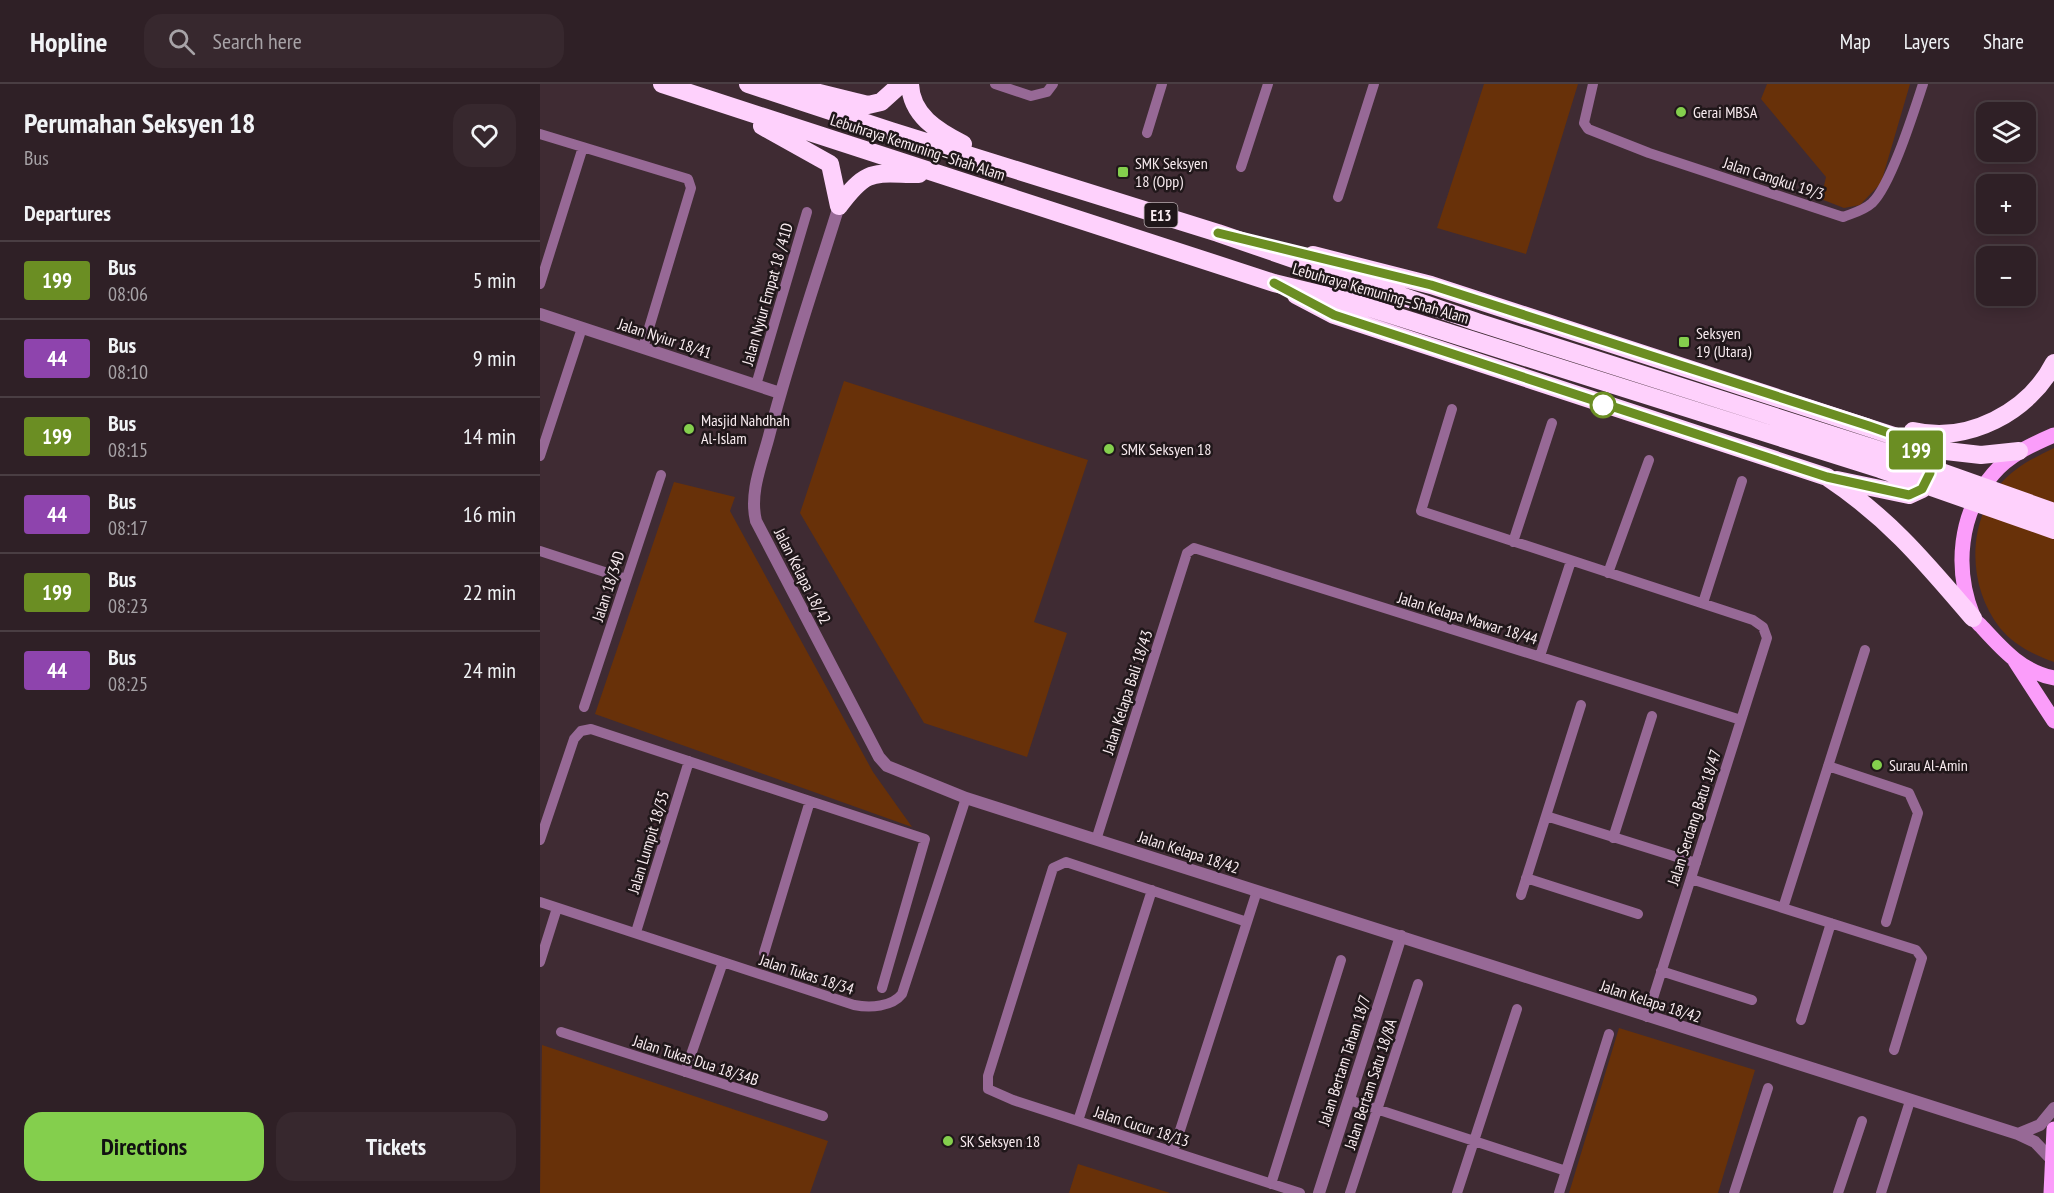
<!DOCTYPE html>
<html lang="en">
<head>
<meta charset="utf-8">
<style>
  :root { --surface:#2f2026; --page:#37282e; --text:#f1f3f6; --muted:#a7a3a7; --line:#4a3e43; --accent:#84cf4d }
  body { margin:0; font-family:"PT Sans Narrow",sans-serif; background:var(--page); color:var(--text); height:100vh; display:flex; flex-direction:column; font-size:22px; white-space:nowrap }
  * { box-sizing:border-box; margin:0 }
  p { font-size:20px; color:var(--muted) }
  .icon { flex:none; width:33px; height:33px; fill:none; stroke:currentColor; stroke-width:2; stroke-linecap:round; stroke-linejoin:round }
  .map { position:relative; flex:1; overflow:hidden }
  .drawer { display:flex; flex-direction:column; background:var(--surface); width:540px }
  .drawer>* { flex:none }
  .badge { padding:0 12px; border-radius:4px; font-size:21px; line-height:39px }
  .buttons { position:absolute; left:1436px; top:18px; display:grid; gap:12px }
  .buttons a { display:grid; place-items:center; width:60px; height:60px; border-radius:12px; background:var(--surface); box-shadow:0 3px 15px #0003,0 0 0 2px var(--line); font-size:30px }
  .map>.badge { position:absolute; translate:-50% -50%; box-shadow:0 0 0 3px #fff }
  h2 { padding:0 24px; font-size:22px; line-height:54px }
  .round { display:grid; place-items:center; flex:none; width:63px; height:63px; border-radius:18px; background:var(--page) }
  .head { display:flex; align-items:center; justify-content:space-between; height:102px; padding:0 24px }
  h1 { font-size:28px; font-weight:700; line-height:45px }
  .action { display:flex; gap:12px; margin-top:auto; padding:12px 24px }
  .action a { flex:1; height:69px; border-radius:18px; background:var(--accent); color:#111; font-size:24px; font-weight:700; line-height:69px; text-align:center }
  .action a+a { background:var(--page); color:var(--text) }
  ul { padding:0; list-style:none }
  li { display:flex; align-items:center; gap:18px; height:78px; padding:0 24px; border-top:2px solid var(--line) }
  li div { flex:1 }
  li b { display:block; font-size:22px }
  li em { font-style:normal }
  li .badge { min-width:66px; font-weight:700; text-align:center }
  header { display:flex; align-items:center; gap:36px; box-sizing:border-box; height:84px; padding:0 30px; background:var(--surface); border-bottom:2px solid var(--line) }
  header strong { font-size:28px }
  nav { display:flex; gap:33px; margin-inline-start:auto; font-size:21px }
  .search { width:420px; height:54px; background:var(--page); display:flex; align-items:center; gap:15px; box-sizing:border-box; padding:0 21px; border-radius:18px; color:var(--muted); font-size:22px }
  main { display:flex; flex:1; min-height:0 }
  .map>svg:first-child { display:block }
  .green { fill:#683109 }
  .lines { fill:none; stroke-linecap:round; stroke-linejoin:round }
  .minor { stroke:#976996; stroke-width:10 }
  .tertiary { stroke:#976996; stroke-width:12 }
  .primary { stroke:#fb9dfa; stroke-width:15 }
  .motorway { stroke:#fed1fc; stroke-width:18 }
  .line-casing { stroke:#fff; stroke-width:14 }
  .line { stroke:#6b8e23; stroke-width:9 }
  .poi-dot { fill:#84cf4d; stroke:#20171a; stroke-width:2 }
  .stop-dot { fill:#fff; stroke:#6b8e23; stroke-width:3 }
  .labels { text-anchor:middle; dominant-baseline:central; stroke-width:5; stroke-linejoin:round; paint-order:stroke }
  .shield { fill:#20171a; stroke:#b8acb0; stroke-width:1.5 }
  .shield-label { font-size:15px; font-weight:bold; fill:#f9ecf0 }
  .poi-label { font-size:16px; fill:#f9ecf0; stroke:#20171a; text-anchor:start }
  .street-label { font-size:16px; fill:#f9ecf0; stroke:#20171a }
</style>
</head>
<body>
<header>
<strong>Hopline</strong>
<div class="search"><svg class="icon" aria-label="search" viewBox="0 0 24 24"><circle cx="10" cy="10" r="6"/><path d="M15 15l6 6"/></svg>Search here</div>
<nav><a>Map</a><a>Layers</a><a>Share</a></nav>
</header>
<main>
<section class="drawer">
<div class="head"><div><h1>Perumahan Seksyen 18</h1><p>Bus</p></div><a class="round"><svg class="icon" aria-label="heart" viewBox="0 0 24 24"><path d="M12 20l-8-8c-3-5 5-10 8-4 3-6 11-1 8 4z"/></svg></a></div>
<h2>Departures</h2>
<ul>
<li><span class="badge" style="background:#6b8e23;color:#fff">199</span><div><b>Bus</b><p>08:06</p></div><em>5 min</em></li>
<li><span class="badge" style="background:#8e44ad;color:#fff">44</span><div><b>Bus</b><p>08:10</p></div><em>9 min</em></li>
<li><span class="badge" style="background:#6b8e23;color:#fff">199</span><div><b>Bus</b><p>08:15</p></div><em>14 min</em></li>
<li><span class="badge" style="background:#8e44ad;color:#fff">44</span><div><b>Bus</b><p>08:17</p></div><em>16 min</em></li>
<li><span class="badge" style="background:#6b8e23;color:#fff">199</span><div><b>Bus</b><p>08:23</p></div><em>22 min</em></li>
<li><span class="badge" style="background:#8e44ad;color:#fff">44</span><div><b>Bus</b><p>08:25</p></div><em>24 min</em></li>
</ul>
<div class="action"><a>Directions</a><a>Tickets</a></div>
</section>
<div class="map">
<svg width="1514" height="1109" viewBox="0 0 1514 1109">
  <rect width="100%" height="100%" fill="#3f2b33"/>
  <path class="green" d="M944,0H1038L986,170L897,144Z
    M1227,0H1370L1341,99L1320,121L1304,124L1281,115L1286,93L1221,15Z
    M304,297L548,376L494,538L527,549L487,673L384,639L260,429Z
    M1514,364V578C1494,571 1474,561 1460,544C1429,505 1426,443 1458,403C1473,384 1493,374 1514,364Z
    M134,398L195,413L190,427L333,688L372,743L55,630Z
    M1079,944L1215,986L1178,1109H1029Z
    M2,961L288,1057L270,1109H0Z
    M538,1080L630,1109H529Z"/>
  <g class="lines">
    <path class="minor" d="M455,0L491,12L507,8L513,0
      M1053,0L1044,39L1048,45L1109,69L1303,133C1313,129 1323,127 1332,119C1351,101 1374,27 1383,0
      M607,49L622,0
      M0,50L148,95L151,104L103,264
      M701,83L728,0
      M798,113L834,0
      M0,200L43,63
      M216,301L267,128
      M912,325L881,427L1213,536L1223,543L1227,554L1107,933
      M0,372L42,244
      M973,458L1012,339
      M0,467L86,495
      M1068,489L1109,376
      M1163,519L1202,397
      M1000,572L1031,477
      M44,623L121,391
      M1288,682L1369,709L1378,729L1346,838
      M1006,732L1156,779
      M1073,754L1112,632
      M0,756L34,655L41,647L51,645L385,755L342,904
      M556,756L647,469L654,464L1201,636
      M986,794L1098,830
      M1151,795L1376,866L1382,874L1354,966
      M981,811L1041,621
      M0,818L314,921C330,924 352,923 362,910L426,714
      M1243,824L1325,566
      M707,838L526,778L513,784L448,992V1005L473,1016L760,1109
      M96,848L149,677
      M224,869L270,717
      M0,878L17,824
      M1121,887L1212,916
      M1261,936L1291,839
      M21,948L283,1032
      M145,988L183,878
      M809,1016L1026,1087
      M538,1037L612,806
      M633,1068L717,807
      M731,1100L801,876
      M810,1109L878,900
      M917,1109L977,925
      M1019,1109L1069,950
      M1194,1109L1228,1004
      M1298,1109L1322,1037
      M1341,1109L1370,1017"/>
    <path class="tertiary" d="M299,122C275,199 249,274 229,352C222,379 209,409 216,437L339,673L347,682L426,714L1478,1050L1495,1058L1512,1076
      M0,230L240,309
      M1478,1050L1500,1041L1514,1024
      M779,1109L861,852"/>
    <path class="primary" d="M1514,351C1491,361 1469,371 1453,390C1419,429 1414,485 1433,532C1434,536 1438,539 1441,542C1462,565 1482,588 1514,594
      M1475,577L1514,637
      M1511,1109L1514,1045"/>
    <path class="motorway" d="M122,0L734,199L808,217L1340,385L1514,446
      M208,0L351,47L678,149L937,238L1342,367L1514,428
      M243,0L328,21L341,18L361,0
      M370,0C371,31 397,47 423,60
      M222,42L290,80L299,122
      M299,122C328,83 333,90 379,90
      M773,171L891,201L1397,366L1441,371L1479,367
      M756,211L794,231L1287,393C1350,435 1385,478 1433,534
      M1373,347C1428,360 1489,328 1514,279
      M1297,396L1369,411L1382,405L1389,393"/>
  </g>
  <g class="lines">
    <defs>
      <path id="line" d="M678,149L891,201L1329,342L1349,349L1386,373L1390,389L1382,405L1369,411L1287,393L794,231L734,199"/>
    </defs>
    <use href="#line" class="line-casing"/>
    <use href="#line" class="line"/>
  </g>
  <g class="poi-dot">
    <circle cx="1141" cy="28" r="6"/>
    <rect x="577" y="82" width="12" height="12" rx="3"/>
    <rect x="1138" y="252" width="12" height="12" rx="3"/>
    <circle cx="149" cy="345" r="6"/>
    <circle cx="569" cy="365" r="6"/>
    <circle cx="1337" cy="681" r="6"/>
    <circle cx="408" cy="1057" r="6"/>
  </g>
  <circle class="stop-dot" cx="1063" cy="321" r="12"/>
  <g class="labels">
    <rect class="shield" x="604.5" y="119" width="33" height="24" rx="4.5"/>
    <g class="shield-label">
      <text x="621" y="131">E13</text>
    </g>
    <g class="poi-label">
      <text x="1153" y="28">Gerai MBSA</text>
      <text x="595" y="79">SMK Seksyen<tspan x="595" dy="18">18 (Opp)</tspan></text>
      <text x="1156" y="249">Seksyen<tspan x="1156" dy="18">19 (Utara)</tspan></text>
      <text x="161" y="336">Masjid Nahdhah<tspan x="161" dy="18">Al-Islam</tspan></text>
      <text x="581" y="365">SMK Seksyen 18</text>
      <text x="1349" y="681">Surau Al-Amin</text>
      <text x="420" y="1057">SK Seksyen 18</text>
    </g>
    <g class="street-label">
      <text transform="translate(378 63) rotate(18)">Lebuhraya Kemuning–Shah Alam</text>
      <text transform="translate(1234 94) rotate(18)">Jalan Cangkul 19/3</text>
      <text transform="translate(841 209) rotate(16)">Lebuhraya Kemuning–Shah Alam</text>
      <text transform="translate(227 210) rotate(-74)">Jalan Nyiur Empat 18 /41D</text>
      <text transform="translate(125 254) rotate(18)">Jalan Nyiur 18/41</text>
      <text transform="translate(263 492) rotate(63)">Jalan Kelapa 18/42</text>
      <text transform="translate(68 502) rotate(-72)">Jalan 18/34D</text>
      <text transform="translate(928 534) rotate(17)">Jalan Kelapa Mawar 18/44</text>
      <text transform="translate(587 608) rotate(-72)">Jalan Kelapa Bali 18/43</text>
      <text transform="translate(1154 733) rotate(-72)">Jalan Serdang Batu 18/47</text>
      <text transform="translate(108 758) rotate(-73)">Jalan Lumpit 18/35</text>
      <text transform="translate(649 768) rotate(18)">Jalan Kelapa 18/42</text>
      <text transform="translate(267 890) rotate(18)">Jalan Tukas 18/34</text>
      <text transform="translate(1111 917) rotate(18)">Jalan Kelapa 18/42</text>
      <text transform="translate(156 976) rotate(18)">Jalan Tukas Dua 18/34B</text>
      <text transform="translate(804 976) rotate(-72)">Jalan Bertam Tahan 18/7</text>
      <text transform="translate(830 1000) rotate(-72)">Jalan Bertam Satu 18/8A</text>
      <text transform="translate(602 1042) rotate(18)">Jalan Cucur 18/13</text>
    </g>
  </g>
</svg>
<div class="buttons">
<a><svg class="icon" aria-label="layers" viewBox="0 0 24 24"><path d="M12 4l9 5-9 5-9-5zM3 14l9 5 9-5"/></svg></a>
<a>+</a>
<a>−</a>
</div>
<b class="badge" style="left:1376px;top:366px;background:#6b8e23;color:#fff">199</b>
</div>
</main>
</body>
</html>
